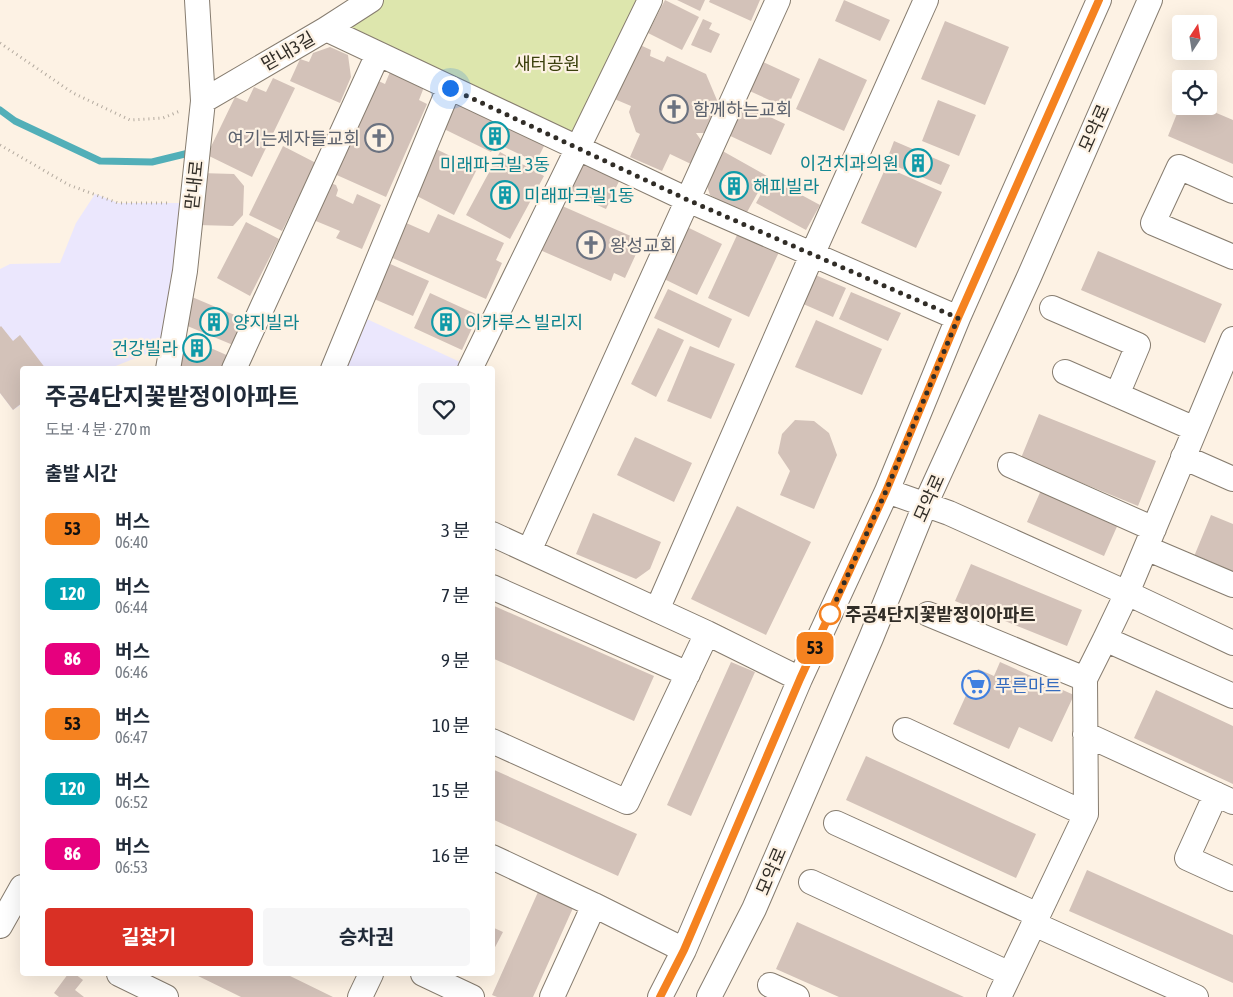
<!DOCTYPE html>
<html lang="ko">
<head>
<meta charset="utf-8">
<style>
  :root { --surface:#fff; --page:#f6f6f7; --text:#1f2937; --muted:#747a83; --accent:#d93025 }
  body { margin:0; font-family:"Asap Condensed","Noto Sans KR",sans-serif; background:var(--page); color:var(--text); height:100vh; display:flex; flex-direction:column; font-size:19px; white-space:nowrap }
  * { box-sizing:border-box; margin:0 }
  p { font-size:16px; color:var(--muted) }
  .icon { flex:none; width:28px; height:28px; fill:none; stroke:currentColor; stroke-width:2; stroke-linecap:round; stroke-linejoin:round }
  .map { position:relative; flex:1; overflow:hidden }
  .side { position:absolute; left:20px; top:366px; width:475px; height:610px; display:flex; flex-direction:column; background:var(--surface); border-radius:5px; box-shadow:0 5px 20px #0002 }
  .side>* { flex:none }
  .badge { padding:0 10px; border-radius:8px; font-size:18px; line-height:32px }
  .needle { width:32px; rotate:12deg }
  .tools { position:absolute; left:1172px; top:15px; display:grid; gap:10px }
  .tools a { display:grid; place-items:center; width:45px; height:45px; border-radius:5px; background:var(--surface); box-shadow:0 5px 20px #0002; font-size:25px }
  .you { position:absolute; width:25px; height:25px; margin:-12px; border:4px solid #fff; border-radius:50%; background:#1a73e8; box-shadow:0 0 0 8px #1a73e833 }
  .map>.badge { position:absolute; translate:-50% -50%; box-shadow:0 0 0 2px #fff }
  h2 { padding:0 25px; font-size:19px; line-height:45px }
  .round { display:grid; place-items:center; flex:none; width:52px; height:52px; border-radius:5px; background:var(--page) }
  .head { display:flex; align-items:center; justify-content:space-between; height:85px; padding:0 25px }
  h1 { font-size:24px; font-weight:700; line-height:38px }
  .primary-button { display:flex; gap:10px; margin-top:auto; padding:10px 25px }
  .primary-button a { flex:1; height:58px; border-radius:5px; background:var(--accent); color:#fff; font-size:20px; font-weight:700; line-height:58px; text-align:center }
  .primary-button a+a { background:var(--page); color:var(--text) }
  ul { padding:0; list-style:none }
  li { display:flex; align-items:center; gap:15px; height:65px; padding:0 25px }
  li div { flex:1 }
  li b { display:block; font-size:19px }
  li em { font-style:normal }
  li .badge { min-width:55px; font-weight:700; text-align:center }
  .map>svg:first-child { display:block }
  .industrial { fill:#ebe7fd }
  .green { fill:#dde6ad }
  .lines { fill:none; stroke-linecap:round; stroke-linejoin:round }
  .stream { stroke:#52afb8; stroke-width:7 }
  .building { fill:#d3c2b9 }
  .minor-casing { stroke:#867c6f; stroke-width:26 }
  .path { stroke:#b3aa9f; stroke-width:3; stroke-dasharray:1 4; stroke-linecap:butt }
  .minor { stroke:#fff; stroke-width:24 }
  .line-casing { stroke:#fff; stroke-width:11 }
  .line { stroke:#f58220; stroke-width:8 }
  .walk { stroke:#312d27; stroke-width:5; stroke-dasharray:0 9 }
  .stop-dot { fill:#fff; stroke:#f58220; stroke-width:2.5 }
  .labels { text-anchor:middle; dominant-baseline:central; stroke-width:4.5; stroke-linejoin:round; paint-order:stroke }
  .street-label { font-size:18px; fill:#312d27; stroke:#fdf2e4 }
  .park-label { font-size:18px; fill:#3b400d; stroke:#fdf2e4 }
  .worship-label { font-size:18px; fill:#5b616d; stroke:#fdf2e4; text-anchor:start }
  .culture-label { font-size:18px; fill:#0d838f; stroke:#fdf2e4; text-anchor:start }
  .stop-label { font-size:18px; font-weight:bold; fill:#312d27; stroke:#fdf2e4; text-anchor:start }
  .shop-label { font-size:18px; fill:#366cbe; stroke:#fdf2e4; text-anchor:start }
</style>
</head>
<body>
<div class="map">
<svg width="1233" height="997" viewBox="0 0 1233 997">
  <rect width="100%" height="100%" fill="#fdf2e4"/>
  <path class="industrial" d="M95,194L118,203H192L169,362L146,354L108,369H22V404L13,410L0,393V269L10,264L60,263L76,223Z
    M356,314L471,367L470,369H333Z"/>
  <path class="green" d="M371,0H650L578,148L326,29Z"/>
  <g class="lines">
    <path class="stream" d="M0,110L15,121L100,161L152,162L193,152"/>
  </g>
  <path class="building" d="M665,0L699,17L682,50L648,33Z
    M677,0H705L700,11Z
    M710,0H760L751,21L709,2Z
    M844,0L890,20L880,41L835,21Z
    M703,19L712,23L709,29L720,34L711,53L691,45Z
    M945,21L1009,47L985,105L921,79Z
    M640,45L651,50L650,56L664,62L667,56L706,74L719,105L708,133H696L701,140L691,164L670,154L662,171L630,157L640,134L636,132L629,112L631,106L612,98L627,65L631,67Z
    M330,47L348,55L351,77L340,103L290,81L300,59L309,62L313,53Z
    M819,58L867,80L844,131L796,109Z
    M761,61L800,79L787,108L743,88Z
    M390,72L424,87L419,100L427,104L386,197L330,172L372,78L385,84Z
    M273,78L295,88L252,177L207,155L235,97L247,102L254,87L266,92Z
    M457,100L546,142L536,162L496,143L491,152L444,129Z
    M938,100L976,115L959,156L922,141Z
    M738,102L785,124L771,155L724,133Z
    M1180,106H1200L1233,120V164L1168,136Z
    M894,141L950,165L941,185L886,162Z
    M283,146L316,163L282,231L249,215Z
    M436,149L477,169L454,215L413,194Z
    M719,149L767,176L746,214L710,195L704,177Z
    M500,152L544,176L510,239L466,215Z
    M587,163L620,179L606,209L567,191L577,169Z
    M886,167L942,192L916,248L861,223Z
    M200,173L234,174L244,186L243,215L233,226L198,225Z
    M770,178L820,205L806,230L756,203Z
    M330,183L336,185L338,190L336,196L353,204L357,194L381,205L362,249L336,238L340,231L311,219Z
    M560,205L642,241L625,278L614,273L611,281L540,250Z
    M438,214L504,243L496,260L502,263L486,299L388,256L404,222L429,233Z
    M246,222L279,239L250,296L217,278Z
    M687,227L722,244L697,295L662,278Z
    M738,233L779,252L749,317L708,298Z
    M1098,251L1222,304L1205,343L1081,290Z
    M388,263L429,281L413,316L372,298Z
    M813,274L846,288L833,317L801,303Z
    M668,289L732,319L719,348L654,318Z
    M851,292L901,313L888,341L839,319Z
    M430,293L478,315L462,350L414,328Z
    M192,297L244,319L233,345L185,325Z
    M816,320L882,349L862,395L795,367Z
    M1,326L13,341L20,335L46,369H22V403L13,410L0,393V327Z
    M658,328L684,340L656,397L631,384Z
    M188,338L231,357L226,369H175Z
    M690,346L735,364L711,419L667,401Z
    M1039,414L1156,461L1138,506L1021,458Z
    M795,420L814,421L829,433L837,455L814,509L780,495L790,471L778,453L782,434Z
    M635,437L692,463L674,502L617,475Z
    M1042,488L1119,522L1104,556L1027,522Z
    M737,506L811,542L766,635L691,599Z
    M593,513L661,542L650,569L636,579L576,554Z
    M1211,515L1233,524V576L1193,559Z
    M971,564L1082,610L1067,646L955,601Z
    M492,605L654,676L634,721L492,658Z
    M731,662L755,672L691,816L667,805Z
    M1000,662L1074,695L1052,742L1019,727L1009,749L953,724L978,669L994,676Z
    M1156,690L1233,726V784L1134,738Z
    M866,756L1036,834L1016,878L846,800Z
    M492,769L637,834L618,876L492,819Z
    M1087,870L1233,935V983L1069,911Z
    M538,892L573,908L533,997H497L492,995Z
    M797,922L964,997H839L776,969Z
    M492,927L503,932L492,953Z
    M68,974H75L83,980L75,990L84,997H59L54,993Z
    M194,974H286L333,997H241Z"/>
  <g class="lines">
    <defs>
      <path id="minor" d="M326,29L688,200L958,318
        M203,101L326,29L371,0
        M1233,191L1179,167L1153,223L1233,257
        M1052,308L1138,345L1117,395
        M168,369L185,271L203,101L197,0
        M234,369L378,54
        M333,369L449,88
        M470,369L650,0
        M1065,372L1195,429
        M1183,457L1233,479
        M1010,465L1154,529
        M887,491L949,513L1127,593L1233,643
        M492,534L707,633L800,679
        M1146,548L1233,585
        M529,551L778,0
        M492,587L688,674
        M657,610L812,255L926,0
        M928,614L1085,679
        M1105,639L1233,696
        M905,730L1086,814
        M1085,734L1233,802
        M492,741L627,802L707,633
        M1216,794L1187,858L1233,879
        M836,823L1038,915
        M492,857L594,905L684,950
        M811,882L1010,974
        M1034,924L1196,997
        M0,926L22,887
        M119,974L166,997
        M423,974L472,997
        M770,985L797,997
        M360,997L371,974
        M552,997L594,905
        M660,997L684,950L800,679L887,491L958,318L1099,0
        M709,997L754,909L871,638L925,505L1029,277L1150,0
        M999,997L1086,814L1085,679L1105,639L1127,593L1233,339"/>
    </defs>
    <use href="#minor" class="minor-casing"/>
    <path class="path" d="M0,43L73,93L130,120L163,118L180,111
      M0,145L69,185L118,203H169"/>
    <use href="#minor" class="minor"/>
  </g>
  <g class="lines">
    <defs>
      <path id="line" d="M660,997L684,950L800,679L886,491L958,318L1099,0"/>
    </defs>
    <use href="#line" class="line-casing"/>
    <use href="#line" class="line"/>
    <path class="walk" d="M450,88L688,200L958,318L886,491L830,614"/>
  </g>
  <defs>
    <symbol id="church-ring" viewBox="-11 -11 22 22"><circle r="9.5" fill="#fdf2e4" stroke="#6b7280" stroke-width="1.5"/><path d="M-1.2-6h2.4v3.5h3.3v2.4h-3.3V6h-2.4V-.1h-3.3v-2.4h3.3Z" fill="#6b7280"/></symbol>
    <symbol id="building-ring" viewBox="-11 -11 22 22"><circle r="9.5" fill="#fdf2e4" stroke="#0f9aa8" stroke-width="1.5"/><path d="M-4-6H4V6H1V3H-1V6H-4ZM-2.5-4.3h1.7v1.8h-1.7ZM.8-4.3h1.7v1.8H.8ZM-2.5-1h1.7V.8h-1.7ZM.8-1h1.7V.8H.8Z" fill="#0f9aa8"/></symbol>
    <symbol id="supermarket-ring" viewBox="-11 -11 22 22"><circle r="9.5" fill="#fdf2e4" stroke="#3f7fe0" stroke-width="1.5"/><path d="M-6-5.5h2.5l.6 2H6L4.5 2H-2.5L-4.4-4H-6ZM-1.5 3.2a1.3 1.3 0 1 0 .1 0ZM3 3.2a1.3 1.3 0 1 0 .1 0Z" fill="#3f7fe0"/></symbol>
  </defs>
  <g fill-rule="evenodd">
    <use href="#church-ring" x="658" y="93" width="32" height="32"/>
    <use href="#building-ring" x="479" y="120" width="32" height="32"/>
    <use href="#church-ring" x="363" y="122" width="32" height="32"/>
    <use href="#building-ring" x="902" y="147" width="32" height="32"/>
    <use href="#building-ring" x="718" y="170" width="32" height="32"/>
    <use href="#building-ring" x="489" y="179" width="32" height="32"/>
    <use href="#church-ring" x="575" y="229" width="32" height="32"/>
    <use href="#building-ring" x="198" y="306" width="32" height="32"/>
    <use href="#building-ring" x="430" y="306" width="32" height="32"/>
    <use href="#building-ring" x="181" y="332" width="32" height="32"/>
    <use href="#supermarket-ring" x="960" y="669" width="32" height="32"/>
  </g>
  <circle class="stop-dot" cx="830" cy="614" r="10"/>
  <g class="labels">
    <g class="street-label">
      <text transform="translate(288 51) rotate(-30)">맏내3길</text>
      <text transform="translate(1094 128) rotate(-66)">모악로</text>
      <text transform="translate(194 185) rotate(-84)">맏내로</text>
      <text transform="translate(929 498) rotate(-66)">모악로</text>
      <text transform="translate(771 871) rotate(-67)">모악로</text>
    </g>
    <g class="park-label">
      <text x="547" y="63">새터공원</text>
    </g>
    <g class="worship-label">
      <text x="693" y="109">함께하는교회</text>
      <text x="360" y="138" text-anchor="end">여기는제자들교회</text>
      <text x="610" y="245">왕성교회</text>
    </g>
    <g class="culture-label">
      <text x="899" y="163" text-anchor="end">이건치과의원</text>
      <text x="495" y="164" text-anchor="middle">미래파크빌 3동</text>
      <text x="753" y="186">해피빌라</text>
      <text x="524" y="195">미래파크빌 1동</text>
      <text x="233" y="322">양지빌라</text>
      <text x="465" y="322">이카루스 빌리지</text>
      <text x="178" y="348" text-anchor="end">건강빌라</text>
    </g>
    <g class="stop-label">
      <text x="845" y="614">주공4단지꽃밭정이아파트</text>
    </g>
    <g class="shop-label">
      <text x="995" y="685">푸른마트</text>
    </g>
  </g>
</svg>
<div class="tools">
<a><svg class="needle" viewBox="-14 -14 28 28"><path d="M0-13l5 13h-10z" fill="#e53935"/><path d="M0 13l5-13h-10z" fill="#747a83"/></svg></a>
<a><svg class="icon" aria-label="locate" viewBox="0 0 24 24"><circle cx="12" cy="12" r="6"/><path d="M12 2v4M12 18v4M2 12h4M18 12h4"/></svg></a>
</div>
<div class="you" style="left:450px;top:88px"></div>
<b class="badge" style="left:815px;top:648px;background:#f58220;color:#111">53</b>
<section class="side">
<div class="head"><div><h1>주공4단지꽃밭정이아파트</h1><p>도보 · 4 분 · 270 m</p></div><a class="round"><svg class="icon" aria-label="heart" viewBox="0 0 24 24"><path d="M12 20l-8-8c-3-5 5-10 8-4 3-6 11-1 8 4z"/></svg></a></div>
<h2>출발 시간</h2>
<ul>
<li><span class="badge" style="background:#f58220;color:#111">53</span><div><b>버스</b><p>06:40</p></div><em>3 분</em></li>
<li><span class="badge" style="background:#00a3b4;color:#fff">120</span><div><b>버스</b><p>06:44</p></div><em>7 분</em></li>
<li><span class="badge" style="background:#e6007e;color:#fff">86</span><div><b>버스</b><p>06:46</p></div><em>9 분</em></li>
<li><span class="badge" style="background:#f58220;color:#111">53</span><div><b>버스</b><p>06:47</p></div><em>10 분</em></li>
<li><span class="badge" style="background:#00a3b4;color:#fff">120</span><div><b>버스</b><p>06:52</p></div><em>15 분</em></li>
<li><span class="badge" style="background:#e6007e;color:#fff">86</span><div><b>버스</b><p>06:53</p></div><em>16 분</em></li>
</ul>
<div class="primary-button"><a>길찾기</a><a>승차권</a></div>
</section>
</div>
</body>
</html>
